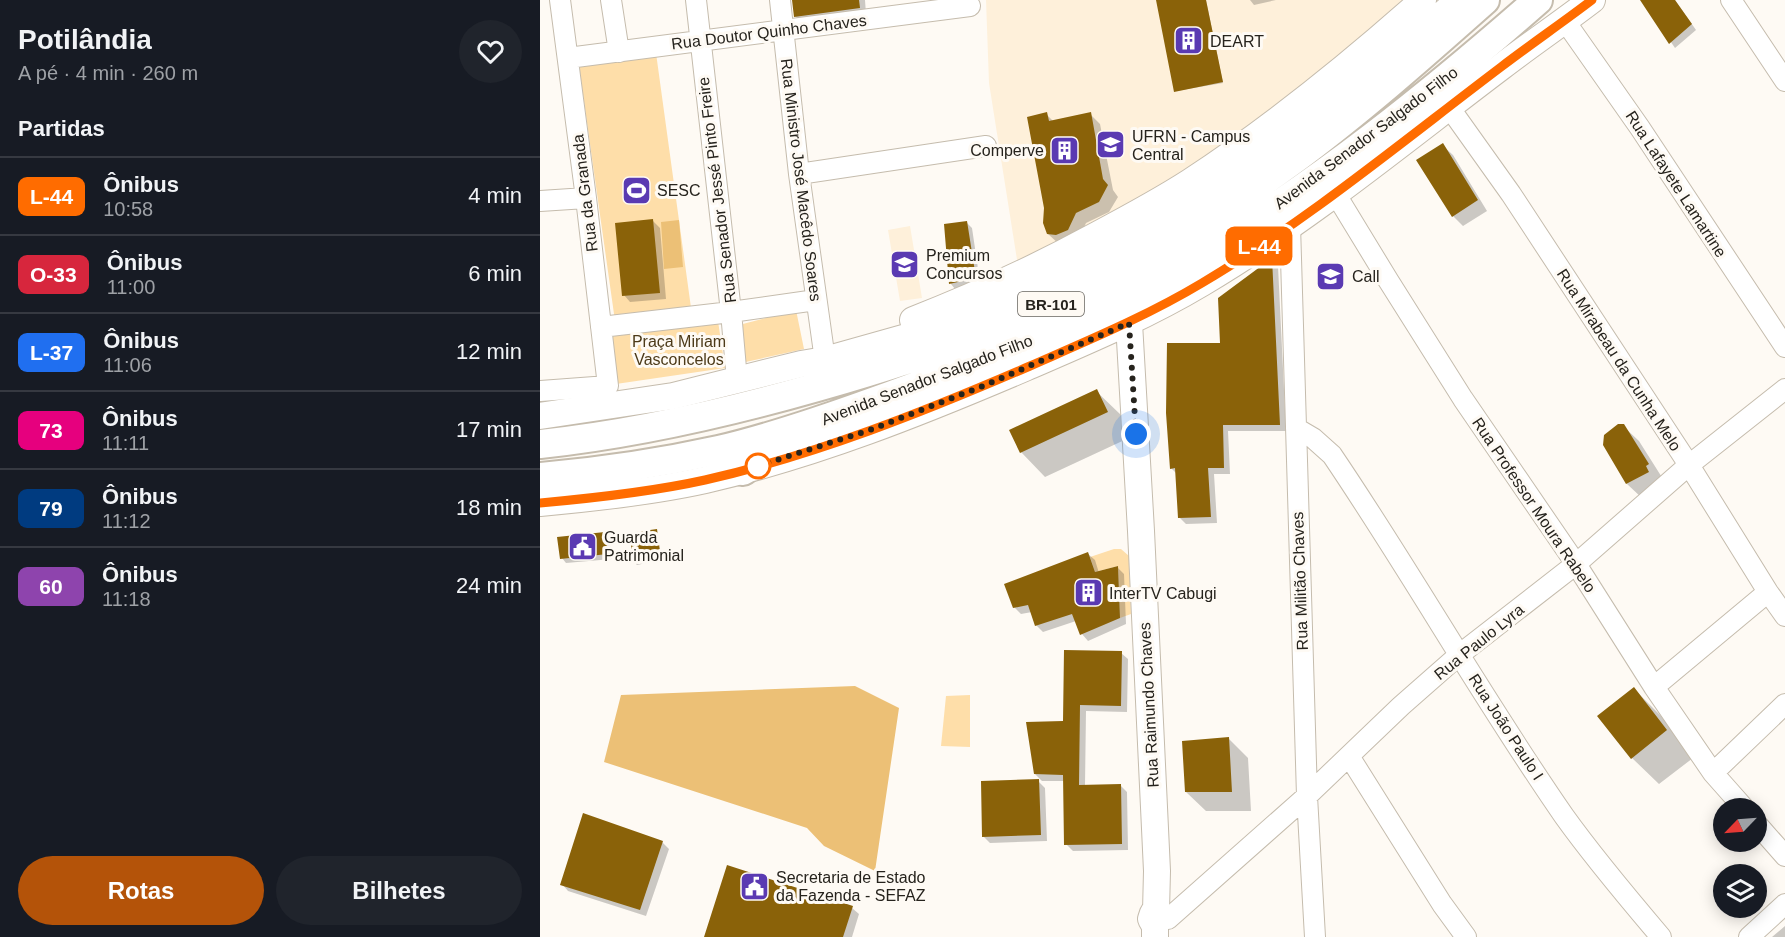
<!DOCTYPE html>
<html lang="pt">
<head>
<meta charset="utf-8">
<style>
  :root { --surface:#171b24; --page:#20242c; --text:#f1f3f6; --muted:#9ea1a6; --line:#363941; --accent:#b45309 }
  body { margin:0; font-family:Arial,sans-serif; background:var(--page); color:var(--text); height:100vh; display:flex; flex-direction:column; font-size:22px; white-space:nowrap }
  * { box-sizing:border-box; margin:0 }
  p { font-size:20px; color:var(--muted) }
  .icon { flex:none; width:33px; height:33px; fill:none; stroke:currentColor; stroke-width:2; stroke-linecap:round; stroke-linejoin:round }
  .map { position:relative; flex:1; overflow:hidden }
  .details { display:flex; flex-direction:column; background:var(--surface); width:540px }
  .details>* { flex:none }
  .badge { padding:0 12px; border-radius:9px; font-size:21px; line-height:39px }
  .needle { width:39px; rotate:245deg }
  .fabs { position:absolute; left:1173px; top:798px; display:grid; gap:12px }
  .fabs a { display:grid; place-items:center; width:54px; height:54px; border-radius:50%; background:var(--surface); box-shadow:0 3px 15px #0003; font-size:30px }
  .you { position:absolute; width:30px; height:30px; margin:-15px; border:4px solid #fff; border-radius:50%; background:#1a73e8; box-shadow:0 0 0 9px #1a73e833 }
  .map>.badge { position:absolute; translate:-50% -50%; box-shadow:0 0 0 3px #fff }
  h2 { padding:0 18px; font-size:22px; line-height:54px }
  .round { display:grid; place-items:center; flex:none; width:63px; height:63px; border-radius:32px; background:var(--page) }
  .overview { display:flex; align-items:center; justify-content:space-between; height:102px; padding:0 18px }
  h1 { font-size:28px; font-weight:700; line-height:45px }
  .action { display:flex; gap:12px; margin-top:auto; padding:12px 18px }
  .action a { flex:1; height:69px; border-radius:36px; background:var(--accent); color:#fff; font-size:24px; font-weight:700; line-height:69px; text-align:center }
  .action a+a { background:var(--page); color:var(--text) }
  ul { padding:0; list-style:none }
  li { display:flex; align-items:center; gap:18px; height:78px; padding:0 18px; border-top:2px solid var(--line) }
  li div { flex:1 }
  li b { display:block; font-size:22px }
  li em { font-style:normal }
  li .badge { min-width:66px; font-weight:700; text-align:center }
  main { display:flex; flex:1; min-height:0 }
  .map>svg:first-child { display:block }
  .built { fill:#fef0da }
  .green { fill:#fedea9 }
  .water { fill:#ecc076 }
  .shadow { fill:#0003 }
  .building { fill:#8a6209 }
  .lines { fill:none; stroke-linecap:round; stroke-linejoin:round }
  .minor-casing { stroke:#c5bcad; stroke-width:22 }
  .major-casing { stroke:#c5bcad; stroke-width:28 }
  .highway-casing { stroke:#c5bcad; stroke-width:32 }
  .minor { stroke:#fff; stroke-width:20 }
  .major { stroke:#fff; stroke-width:26 }
  .highway { stroke:#fff; stroke-width:28 }
  .line-casing { stroke:#fff; stroke-width:14 }
  .line { stroke:#ff6c00; stroke-width:9 }
  .walk { stroke:#26231d; stroke-width:6; stroke-dasharray:0 10.8 }
  .stop-dot { fill:#fff; stroke:#ff6c00; stroke-width:3 }
  .labels { text-anchor:middle; dominant-baseline:central; stroke-width:6; stroke-linejoin:round; paint-order:stroke }
  .shield { fill:#fefaf4; stroke:#67645e; stroke-width:1.5 }
  .shield-label { font-size:15px; font-weight:bold; fill:#26231d }
  .street-label { font-size:16px; fill:#26231d; stroke:#fefaf4 }
  .poi-label { font-size:16px; fill:#26231d; stroke:#fefaf4; text-anchor:start }
  .park-label { font-size:16px; fill:#4c3a19; stroke:#fefaf4 }
</style>
</head>
<body>
<main>
<section class="details">
<div class="overview"><div><h1>Potilândia</h1><p>A pé · 4 min · 260 m</p></div><a class="round"><svg class="icon" aria-label="heart" viewBox="0 0 24 24"><path d="M12 20l-8-8c-3-5 5-10 8-4 3-6 11-1 8 4z"/></svg></a></div>
<h2>Partidas</h2>
<ul>
<li><span class="badge" style="background:#ff6c00;color:#fff">L-44</span><div><b>Ônibus</b><p>10:58</p></div><em>4 min</em></li>
<li><span class="badge" style="background:#d7263d;color:#fff">O-33</span><div><b>Ônibus</b><p>11:00</p></div><em>6 min</em></li>
<li><span class="badge" style="background:#206ff0;color:#fff">L-37</span><div><b>Ônibus</b><p>11:06</p></div><em>12 min</em></li>
<li><span class="badge" style="background:#e6007e;color:#fff">73</span><div><b>Ônibus</b><p>11:11</p></div><em>17 min</em></li>
<li><span class="badge" style="background:#003b80;color:#fff">79</span><div><b>Ônibus</b><p>11:12</p></div><em>18 min</em></li>
<li><span class="badge" style="background:#8e44ad;color:#fff">60</span><div><b>Ônibus</b><p>11:18</p></div><em>24 min</em></li>
</ul>
<div class="action"><a>Rotas</a><a>Bilhetes</a></div>
</section>
<div class="map">
<svg width="1245" height="937" viewBox="0 0 1245 937">
  <rect width="100%" height="100%" fill="#fefaf4"/>
  <path class="built" d="M446,0H864L776,77L651,169L478,266L449,83Z
    M370,226L382,298L360,301L348,230Z"/>
  <path class="green" d="M116,53L152,315L106,320L95,313L81,314L75,321L39,66Z
    M256,310L264,349L201,363L195,326Z
    M178,321L185,368L76,384L69,337Z
    M574,549H581L589,556L591,614L580,618L578,566L555,572L550,557Z
    M430,695V747L401,746L406,696Z"/>
  <path class="water" d="M139,220L143,267L124,269L121,222Z
    M315,686L359,708L335,871L284,846L267,828L64,762L81,695Z"/>
  <path class="shadow" d="M253,0H325L326,14L262,23L255,16Z
    M617,0H666L683,83L636,91Z
    M710,0H736L714,5Z
    M1102,0H1135L1156,30L1135,48Z
    M506,114L514,122L550,114L560,124L573,190L578,197L569,212L546,223L538,240L519,244L508,234Z
    M902,145L913,155L947,211L923,226L913,216Z
    M113,221L120,228L126,299L90,302L84,295Z
    M427,223L432,228L440,282L415,289L411,284L405,225Z
    M731,260L738,266L746,431H688L690,474H674L677,523L646,524L640,518L637,474L631,468L681,345Z
    M556,391L581,415L591,437L505,477L481,452Z
    M1083,426L1099,441L1123,479L1102,498L1087,484Z
    M117,532L121,560L97,565L95,563Z
    M65,533L70,538L72,559L26,563L22,558Z
    M548,554L555,560L559,573L578,568L584,574L586,624L548,641L542,634L536,621L503,632L496,625L492,612L481,614L474,607Z
    M581,653L588,659L587,712L546,711L545,786L580,785L587,792L588,850L533,851L526,844L525,781H502L495,774L524,722Z
    M1094,689L1121,716L1153,758L1119,784L1092,758Z
    M689,739L708,758L711,811H666L646,792Z
    M498,781L505,788L507,841L450,843L443,836Z
    M122,842L129,849L106,916L28,891L22,884Z
    M312,908L319,914L312,937H168Z
    M1245,926V937H1232Z"/>
  <path class="building" d="M252,0H319L320,8L254,17Z
    M616,0H666L683,82L634,92Z
    M1100,0H1135L1152,24L1129,44Z
    M507,112L509,121L551,112L563,179L568,185L559,202L536,213L528,230L516,235L507,234L503,223L504,208L487,117Z
    M903,143L938,200L912,217L876,160Z
    M113,219L120,293L82,296L75,223Z
    M427,221L436,278L409,284L404,224Z
    M732,258L740,425H683L684,468H668L671,517L638,518L635,468L630,469L626,413L627,343H680L678,298Z
    M557,389L568,412L480,453L469,430Z
    M1078,424H1084L1109,464L1106,466L1109,472L1086,484L1063,445L1064,435Z
    M117,529L121,559L94,564L89,533Z
    M65,532L68,554L20,559L17,537Z
    M548,552L555,572L578,566L580,618L540,635L532,614L495,626L488,605L473,608L464,584Z
    M524,650L582,651L581,706L540,705L539,785L581,784L582,844L524,845L523,775L494,774L486,722L523,721Z
    M1094,687L1127,730L1091,759L1057,716Z
    M689,737L692,792H645L642,741Z
    M499,779L501,835L442,837L441,781Z
    M43,813L123,841L100,910L20,885Z
    M187,865L313,906L303,937H164Z"/>
  <g class="lines">
    <defs>
      <path id="minor" d="M71,0L79,52
        M156,0L191,312L197,380
        M240,0L259,174L285,360
        M1191,0L1245,81
        M1025,21L1100,128L1245,347
        M28,58L430,6
        M909,107L971,194L1149,465L1228,592L1245,616
        M259,174L446,146
        M795,193L848,280L923,399L1036,564L1114,687L1173,773L1204,808
        M0,201L46,198
        M750,225L767,796L775,937
        M61,327L191,312L276,300
        M0,391L68,386L46,198L20,0
        M756,428L773,438L792,455C872,573 942,698 1024,816C1054,858 1087,897 1121,937
        M1114,687L1228,592
        M809,756L902,904L926,937
        M1173,773L1245,704
        M1216,823L1245,856
        M628,919L767,796L861,706L919,655L1036,564L1149,465L1245,389
        M1209,937L1245,904"/>
      <path id="major" d="M373,320C435,296 496,268 555,236C587,219 619,202 650,182C732,128 810,65 883,0
        M589,323L601,531L617,871L616,911
        M0,416L133,396L261,364L285,360L413,324L471,301L603,238L660,204L708,173L800,103L919,0
        M0,503C55,498 111,492 165,480C275,455 382,412 485,368C545,342 605,317 662,283C768,220 863,141 961,67C991,44 1022,23 1052,0
        M615,937V926L611,919L613,913L616,911"/>
      <path id="highway" d="M0,444C94,434 186,413 277,387C397,353 516,311 623,246C667,219 711,191 752,161C820,111 883,55 945,0
        M203,471L250,437
        M0,477C60,472 120,463 179,450C230,438 280,421 330,403C389,382 447,360 504,334C555,311 607,287 655,258C778,185 891,94 998,0"/>
    </defs>
    <use href="#minor" class="minor-casing"/>
    <use href="#major" class="major-casing"/>
    <use href="#highway" class="highway-casing"/>
    <use href="#minor" class="minor"/>
    <use href="#major" class="major"/>
    <use href="#highway" class="highway"/>
  </g>
  <g class="lines">
    <defs>
      <path id="line" d="M0,503C55,498 111,492 165,480C276,455 386,411 490,366C549,340 607,316 662,283C768,220 863,141 961,67C991,44 1022,23 1052,0"/>
    </defs>
    <use href="#line" class="line-casing"/>
    <use href="#line" class="line"/>
    <path class="walk" d="M218,466L330,430L443,386L589,323L596,434"/>
  </g>
  <defs>
    <symbol id="building-square" viewBox="-11 -11 22 22"><rect x="-9" y="-9" width="18" height="18" rx="4" fill="#5a3ab2" stroke="#fefaf4"/><path d="M-4-6H4V6H1V3H-1V6H-4ZM-2.5-4.3h1.7v1.8h-1.7ZM.8-4.3h1.7v1.8H.8ZM-2.5-1h1.7V.8h-1.7ZM.8-1h1.7V.8H.8Z" fill="#fff"/></symbol>
    <symbol id="university-square" viewBox="-11 -11 22 22"><rect x="-9" y="-9" width="18" height="18" rx="4" fill="#5a3ab2" stroke="#fefaf4"/><path d="M0-5L7-2L0 1L-7-2ZM-4 1L0 2.5L4 1V4Q0 6-4 4Z" fill="#fff"/></symbol>
    <symbol id="stadium-square" viewBox="-11 -11 22 22"><rect x="-9" y="-9" width="18" height="18" rx="4" fill="#5a3ab2" stroke="#fefaf4"/><path d="M0-5a6.5 5 0 1 0 0 10a6.5 5 0 1 0 0-10ZM-3.5-1.8h7v3.6h-7Z" fill="#fff"/></symbol>
    <symbol id="school-square" viewBox="-11 -11 22 22"><rect x="-9" y="-9" width="18" height="18" rx="4" fill="#5a3ab2" stroke="#fefaf4"/><path d="M0-5L7-2L0 1L-7-2ZM-4 1L0 2.5L4 1V4Q0 6-4 4Z" fill="#fff"/></symbol>
    <symbol id="civic-square" viewBox="-11 -11 22 22"><rect x="-9" y="-9" width="18" height="18" rx="4" fill="#5a3ab2" stroke="#fefaf4"/><path d="M-.6-6.5H3V-4.5H.6V-3L4-1V1h2V6H-6V1h2V-1L-.6-3ZM-1.2 2.5V6h2.4V2.5Z" fill="#fff"/></symbol>
  </defs>
  <g fill-rule="evenodd">
    <use href="#building-square" x="632" y="24" width="33" height="33"/>
    <use href="#university-square" x="554" y="128" width="33" height="33"/>
    <use href="#building-square" x="508" y="134" width="33" height="33"/>
    <use href="#stadium-square" x="80" y="174" width="33" height="33"/>
    <use href="#school-square" x="348" y="248" width="33" height="33"/>
    <use href="#school-square" x="774" y="260" width="33" height="33"/>
    <use href="#civic-square" x="26" y="530" width="33" height="33"/>
    <use href="#building-square" x="532" y="576" width="33" height="33"/>
    <use href="#civic-square" x="198" y="870" width="33" height="33"/>
  </g>
  <circle class="stop-dot" cx="218" cy="466" r="12"/>
  <g class="labels">
    <rect class="shield" x="478" y="292" width="66" height="24" rx="4.5"/>
    <g class="shield-label">
      <text x="511" y="304">BR-101</text>
    </g>
    <g class="street-label">
      <text transform="translate(229 32) rotate(-7)">Rua Doutor Quinho Chaves</text>
      <text transform="translate(826 138) rotate(-37)">Avenida Senador Salgado Filho</text>
      <text transform="translate(261 180) rotate(83)">Rua Ministro José Macêdo Soares</text>
      <text transform="translate(1136 184) rotate(57)">Rua Lafayete Lamartine</text>
      <text transform="translate(177 190) rotate(-97)">Rua Senador Jessé Pinto Freire</text>
      <text transform="translate(45 193) rotate(-97)">Rua da Granada</text>
      <text transform="translate(1079 360) rotate(57)">Rua Mirabeau da Cunha Melo</text>
      <text transform="translate(387 380) rotate(-21)">Avenida Senador Salgado Filho</text>
      <text transform="translate(994 505) rotate(56)">Rua Professor Moura Rabelo</text>
      <text transform="translate(760 581) rotate(-92)">Rua Militão Chaves</text>
      <text transform="translate(939 642) rotate(-39)">Rua Paulo Lyra</text>
      <text transform="translate(609 705) rotate(-93)">Rua Raimundo Chaves</text>
      <text transform="translate(966 727) rotate(57)">Rua João Paulo I</text>
    </g>
    <g class="poi-label">
      <text x="670" y="41">DEART</text>
      <text x="592" y="136">UFRN - Campus<tspan x="592" dy="18">Central</tspan></text>
      <text x="504" y="150" text-anchor="end">Comperve</text>
      <text x="117" y="190">SESC</text>
      <text x="386" y="255">Premium<tspan x="386" dy="18">Concursos</tspan></text>
      <text x="812" y="276">Call</text>
      <text x="64" y="537">Guarda<tspan x="64" dy="18">Patrimonial</tspan></text>
      <text x="569" y="593">InterTV Cabugi</text>
      <text x="236" y="877">Secretaria de Estado<tspan x="236" dy="18">da Fazenda - SEFAZ</tspan></text>
    </g>
    <g class="park-label">
      <text x="139" y="341">Praça Miriam<tspan x="139" dy="18">Vasconcelos</tspan></text>
    </g>
  </g>
</svg>
<div class="fabs">
<a><svg class="needle" viewBox="-14 -14 28 28"><path d="M0-13l5 13h-10z" fill="#e53935"/><path d="M0 13l5-13h-10z" fill="#9ea1a6"/></svg></a>
<a><svg class="icon" aria-label="layers" viewBox="0 0 24 24"><path d="M12 4l9 5-9 5-9-5zM3 14l9 5 9-5"/></svg></a>
</div>
<div class="you" style="left:596px;top:434px"></div>
<b class="badge" style="left:719px;top:246px;background:#ff6c00;color:#fff">L-44</b>
</div>
</main>
</body>
</html>
